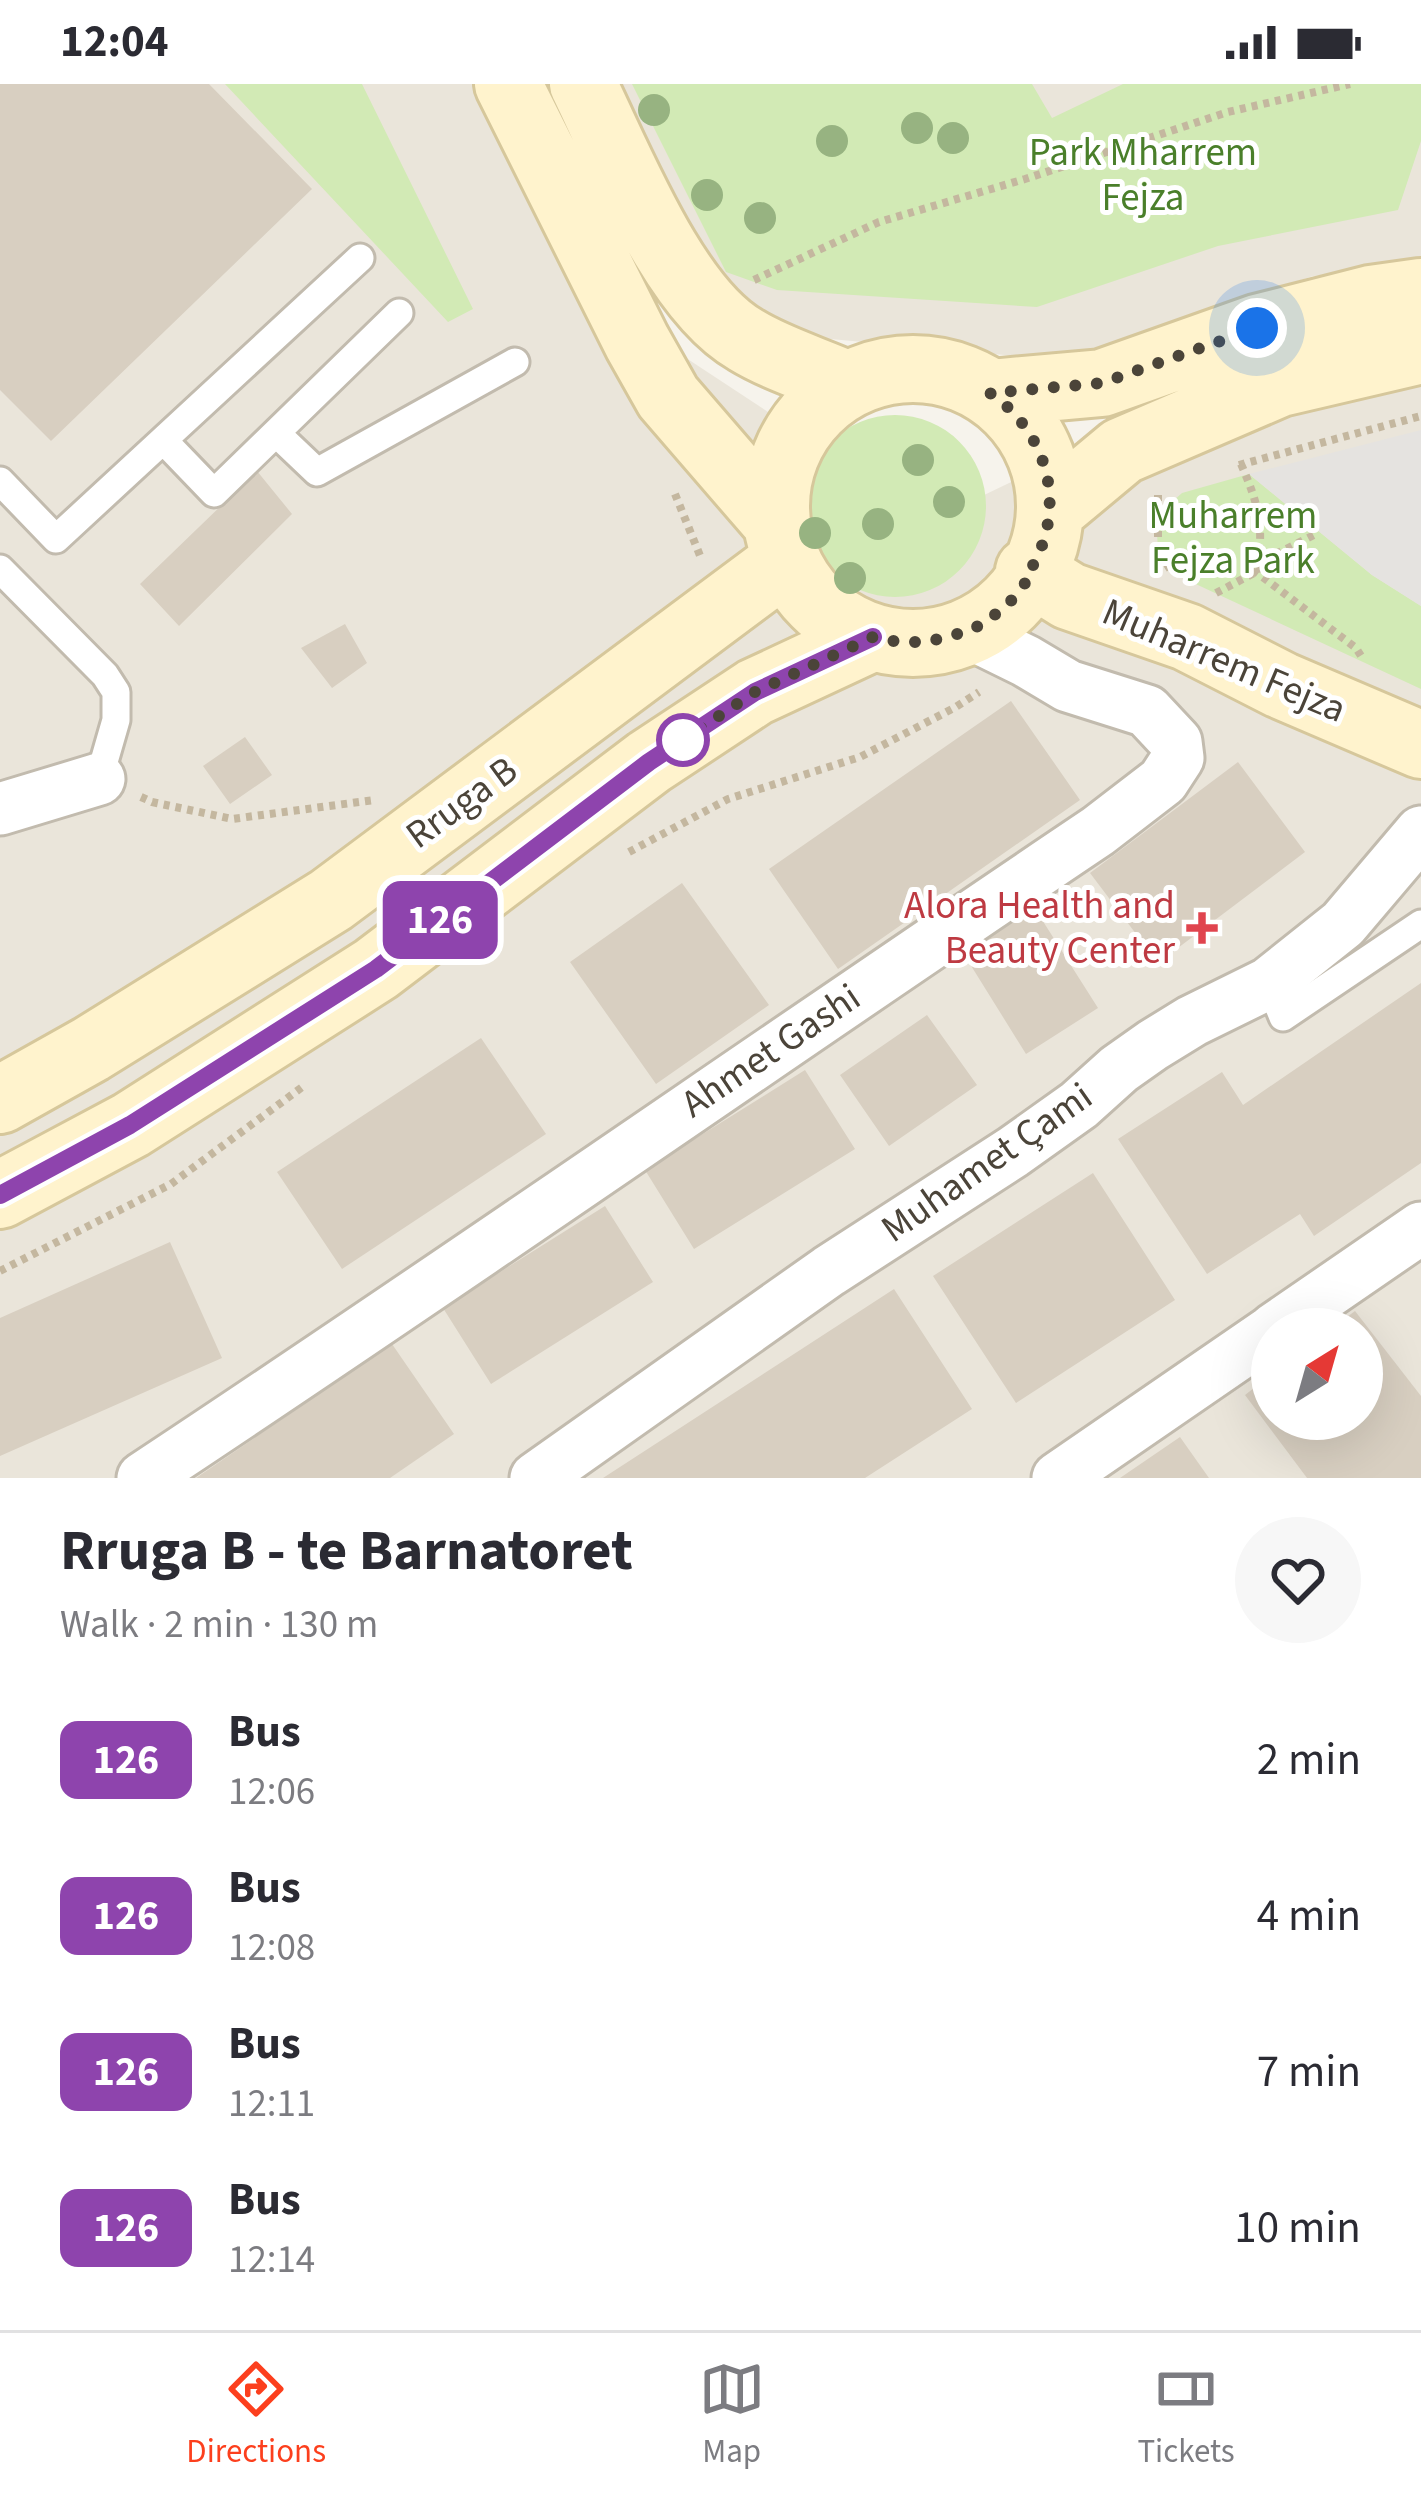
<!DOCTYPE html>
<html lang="en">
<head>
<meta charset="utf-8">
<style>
  :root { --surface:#fff; --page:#f7f7f7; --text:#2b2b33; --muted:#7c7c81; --line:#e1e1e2; --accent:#fc3f1d }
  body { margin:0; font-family:"Source Sans 3",sans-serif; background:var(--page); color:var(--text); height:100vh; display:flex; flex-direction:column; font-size:45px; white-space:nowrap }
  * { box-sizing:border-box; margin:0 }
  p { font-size:39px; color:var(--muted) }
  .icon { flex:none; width:66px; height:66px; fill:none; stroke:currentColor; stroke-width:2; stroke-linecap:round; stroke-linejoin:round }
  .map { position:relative; height:1394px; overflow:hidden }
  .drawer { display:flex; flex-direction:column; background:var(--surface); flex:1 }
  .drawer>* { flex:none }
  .badge { padding:0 24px; border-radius:18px; font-size:42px; line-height:78px }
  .needle { width:78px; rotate:37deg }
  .fabs { position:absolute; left:1251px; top:1224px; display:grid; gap:24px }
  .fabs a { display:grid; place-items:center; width:132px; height:132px; border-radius:50%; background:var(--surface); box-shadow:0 12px 48px #0002; font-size:60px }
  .you { position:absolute; width:60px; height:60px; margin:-30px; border:9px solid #fff; border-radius:50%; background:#1a73e8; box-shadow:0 0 0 18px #1a73e833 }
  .map>.badge { position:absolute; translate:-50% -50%; box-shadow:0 0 0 6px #fff }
  .round { display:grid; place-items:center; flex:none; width:126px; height:126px; border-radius:63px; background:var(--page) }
  .summary { display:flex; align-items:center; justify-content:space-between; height:204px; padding:0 60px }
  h1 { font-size:57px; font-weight:700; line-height:90px }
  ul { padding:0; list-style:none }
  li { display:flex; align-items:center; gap:36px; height:156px; padding:0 60px }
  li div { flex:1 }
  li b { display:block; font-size:45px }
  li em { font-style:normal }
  li .badge { min-width:132px; font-weight:700; text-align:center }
  .status { display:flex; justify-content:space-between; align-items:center; height:84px; padding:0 60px; background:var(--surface); direction:ltr }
  .status svg { height:33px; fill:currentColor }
  .tab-bar { display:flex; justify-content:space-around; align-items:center; height:168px; border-top:3px solid var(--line); background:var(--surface); font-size:33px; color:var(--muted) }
  .tab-bar a { display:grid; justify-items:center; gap:6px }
  .tab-bar .selected { color:var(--accent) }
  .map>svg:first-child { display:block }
  .residential { fill:#eae5da; fill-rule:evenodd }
  .green { fill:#d2eab5 }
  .parking { fill:#e5e3e0 }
  .building { fill:#d8cfc1 }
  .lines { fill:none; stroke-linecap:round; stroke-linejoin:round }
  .lane-casing { stroke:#c2bbae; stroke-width:33 }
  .street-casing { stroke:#c2bbae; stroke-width:57 }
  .secondary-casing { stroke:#d6c79b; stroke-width:72 }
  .path { stroke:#c4b79f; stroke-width:8; stroke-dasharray:6 6; stroke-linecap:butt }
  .lane { stroke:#fff; stroke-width:27 }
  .street { stroke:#fff; stroke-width:51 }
  .secondary { stroke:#fff3cd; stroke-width:66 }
  .tree { fill:#97b381 }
  .line-casing { stroke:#fff; stroke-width:27 }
  .line { stroke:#8e44ad; stroke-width:18 }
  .walk { stroke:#4b4439; stroke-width:12; stroke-dasharray:0 21.6 }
  .stop-dot { fill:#fff; stroke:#8e44ad; stroke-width:6 }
  .health-dot { fill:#e0444e; stroke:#fff; stroke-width:4.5 }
  .labels { text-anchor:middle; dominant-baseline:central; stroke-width:10; stroke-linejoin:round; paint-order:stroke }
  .park-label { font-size:39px; fill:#4a7f2a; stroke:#fff }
  .street-label { font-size:39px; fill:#4b4439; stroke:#fff }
  .health-label { font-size:39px; fill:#be3a42; stroke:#fff; text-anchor:end }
</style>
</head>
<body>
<div class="status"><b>12:04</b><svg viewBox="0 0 49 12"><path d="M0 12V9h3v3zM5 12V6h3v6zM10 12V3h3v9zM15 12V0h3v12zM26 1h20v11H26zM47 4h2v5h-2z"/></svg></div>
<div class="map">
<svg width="1421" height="1394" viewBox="0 0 1421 1394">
  <rect width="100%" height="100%" fill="#f6f3ec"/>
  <path class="residential" d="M0,0H548L677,268L932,436L1280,269L1421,237V1394H0ZM1272,1245H1362V1335H1272Z
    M596,0H1421V185L1313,192L1058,276L798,252L706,196Z"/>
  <path class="green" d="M225,0H362L473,225L448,238Z
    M632,0H1032L1052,34L1123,0H1421V57L1398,126L1218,162L1037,223L777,206L726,188Z
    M804 422a91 91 0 1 1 182 0a91 91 0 1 1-182 0Z
    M1249,390L1372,491L1421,522V605L1172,489L1158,466L1156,432L1182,409Z"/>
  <path class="parking" d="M1421,346V522L1372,491L1249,390Z"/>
  <path class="building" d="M0,0H209L312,105L51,357L0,306Z
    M257,387L292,430L179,542L140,500Z
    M345,540L367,579L332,604L301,564Z
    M1011,617L1080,716L838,885L769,785Z
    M245,653L272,691L230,720L203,682Z
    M1238,678L1305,768L1158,879L1090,789Z
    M682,799L769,921L656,1000L570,878Z
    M1032,820L1098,924L1026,970L960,864Z
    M1421,899V1079L1314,1152L1300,1130L1207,1190L1118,1055L1222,988L1243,1021Z
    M927,931L977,1001L889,1062L840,991Z
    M481,954L546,1050L342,1185L277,1088Z
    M805,986L855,1065L694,1165L645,1086Z
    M1093,1089L1175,1216L1016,1319L933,1192Z
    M605,1122L653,1198L491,1300L443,1224Z
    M170,1158L222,1274L0,1372V1234Z
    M894,1205L972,1325L865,1394H603Z
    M1355,1227L1421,1312V1394H1307L1245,1311L1272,1290V1335H1362V1245H1331Z
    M392,1260L454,1350L390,1394H196Z
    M1180,1353L1209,1394H1120Z"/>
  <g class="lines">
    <defs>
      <path id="lane" d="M276,349L317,388L515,278
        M164,357L214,409L399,229
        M0,397L56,455L360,174
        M0,485L105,591L116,608V636L99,695
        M1269,899L1283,933L1421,840"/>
      <path id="street" d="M0,725L99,695
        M1274,1245L1421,1144
        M143,1394C464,1182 779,961 1098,747L1163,697L1178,674L1176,658L1147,627L1068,602L1026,577L967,548
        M536,1394L829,1187L1013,1068L1079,1021L1119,985L1153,961L1192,937L1269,899L1343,840L1421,748
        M1058,1394L1272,1247"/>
      <path id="secondary" d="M508,0L637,258L668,313L776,438
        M583,0C619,73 674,215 746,256C777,275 815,286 848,301
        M776 422a137 137 0 1 1 274 0a137 137 0 1 1-274 0Z
        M990,309L1102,299L1257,244L1371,215L1421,208
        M1050,427L1122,367L1280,299L1421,266
        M1029,487L1069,512L1187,553L1281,601L1421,661
        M0,1016L91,965L331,816L787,476
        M0,1111L131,1041L376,885L649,678L755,608L873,553"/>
    </defs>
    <use href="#lane" class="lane-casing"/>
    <use href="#street" class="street-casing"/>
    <use href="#secondary" class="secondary-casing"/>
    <path class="path" d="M754,196L879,138L1025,95L1228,28L1350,0
      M1241,380C1259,421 1265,445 1256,488L1356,564L1363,575
      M1239,381L1421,332
      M675,410L701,474
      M1158,411V466L1173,490
      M1216,509L1256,488L1274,471L1318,449
      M141,713L152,718L232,735L374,716
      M629,768L728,715L860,673L954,624L979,608
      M0,1187L171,1100L305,1001"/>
    <use href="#lane" class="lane"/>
    <use href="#street" class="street"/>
    <use href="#secondary" class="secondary"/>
  </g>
  <g class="tree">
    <circle cx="654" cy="26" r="16"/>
    <circle cx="917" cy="44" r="16"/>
    <circle cx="953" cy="54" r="16"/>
    <circle cx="832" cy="57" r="16"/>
    <circle cx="707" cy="111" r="16"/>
    <circle cx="760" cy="134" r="16"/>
    <circle cx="918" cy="376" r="16"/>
    <circle cx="949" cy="418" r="16"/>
    <circle cx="878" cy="440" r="16"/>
    <circle cx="815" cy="449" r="16"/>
    <circle cx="850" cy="494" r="16"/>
  </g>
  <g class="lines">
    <defs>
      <path id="line" d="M0,1111L130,1041L376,885L649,678L755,608L873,553"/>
    </defs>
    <use href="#line" class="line-casing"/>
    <use href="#line" class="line"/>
    <path class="walk" d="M683,656L755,608L873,553L899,558H927L972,546L1006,523L1030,493L1029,488C1068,426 1050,350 990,309L1102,299L1257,244"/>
  </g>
  <circle class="stop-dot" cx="683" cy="656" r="24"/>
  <path class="health-dot" d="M1196 826h12v12h12v12h-12v12h-12v-12h-12v-12h12z"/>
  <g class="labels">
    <g class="park-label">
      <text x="1143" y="69">Park Mharrem<tspan x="1143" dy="45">Fejza</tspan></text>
      <text x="1233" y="432">Muharrem<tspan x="1233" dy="45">Fejza Park</tspan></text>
    </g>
    <g class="street-label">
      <text transform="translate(1224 577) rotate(23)">Muharrem Fejza</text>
      <text transform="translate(462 719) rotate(-36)">Rruga B</text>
      <text transform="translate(771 967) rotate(-34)">Ahmet Gashi</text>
      <text transform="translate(987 1079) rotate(-35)">Muhamet Çami</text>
    </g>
    <g class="health-label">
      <text x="1175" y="822">Alora Health and<tspan x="1175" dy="45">Beauty Center</tspan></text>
    </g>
  </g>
</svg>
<div class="fabs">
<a><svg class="needle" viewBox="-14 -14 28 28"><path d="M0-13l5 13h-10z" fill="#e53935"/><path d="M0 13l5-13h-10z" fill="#7c7c81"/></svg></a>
</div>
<div class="you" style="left:1257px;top:244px"></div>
<b class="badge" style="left:440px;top:836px;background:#8e44ad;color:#fff">126</b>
</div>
<section class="drawer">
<div class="summary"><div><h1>Rruga B - te Barnatoret</h1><p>Walk · 2 min · 130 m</p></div><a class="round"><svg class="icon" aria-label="heart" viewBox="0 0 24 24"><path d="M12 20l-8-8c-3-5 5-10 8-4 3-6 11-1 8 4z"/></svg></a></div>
<ul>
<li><span class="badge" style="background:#8e44ad;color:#fff">126</span><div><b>Bus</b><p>12:06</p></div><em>2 min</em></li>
<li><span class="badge" style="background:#8e44ad;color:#fff">126</span><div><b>Bus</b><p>12:08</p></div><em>4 min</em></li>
<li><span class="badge" style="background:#8e44ad;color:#fff">126</span><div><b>Bus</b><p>12:11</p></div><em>7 min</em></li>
<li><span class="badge" style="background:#8e44ad;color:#fff">126</span><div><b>Bus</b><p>12:14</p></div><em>10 min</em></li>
</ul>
</section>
<nav class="tab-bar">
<a class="selected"><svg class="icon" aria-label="directions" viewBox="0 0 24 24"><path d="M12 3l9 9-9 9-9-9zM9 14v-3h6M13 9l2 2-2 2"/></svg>Directions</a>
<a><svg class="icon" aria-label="map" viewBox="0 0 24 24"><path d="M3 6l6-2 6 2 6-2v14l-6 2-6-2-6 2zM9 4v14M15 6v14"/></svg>Map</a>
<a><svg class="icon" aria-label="tickets" viewBox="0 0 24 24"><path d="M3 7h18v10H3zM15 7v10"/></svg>Tickets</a>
</nav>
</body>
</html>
